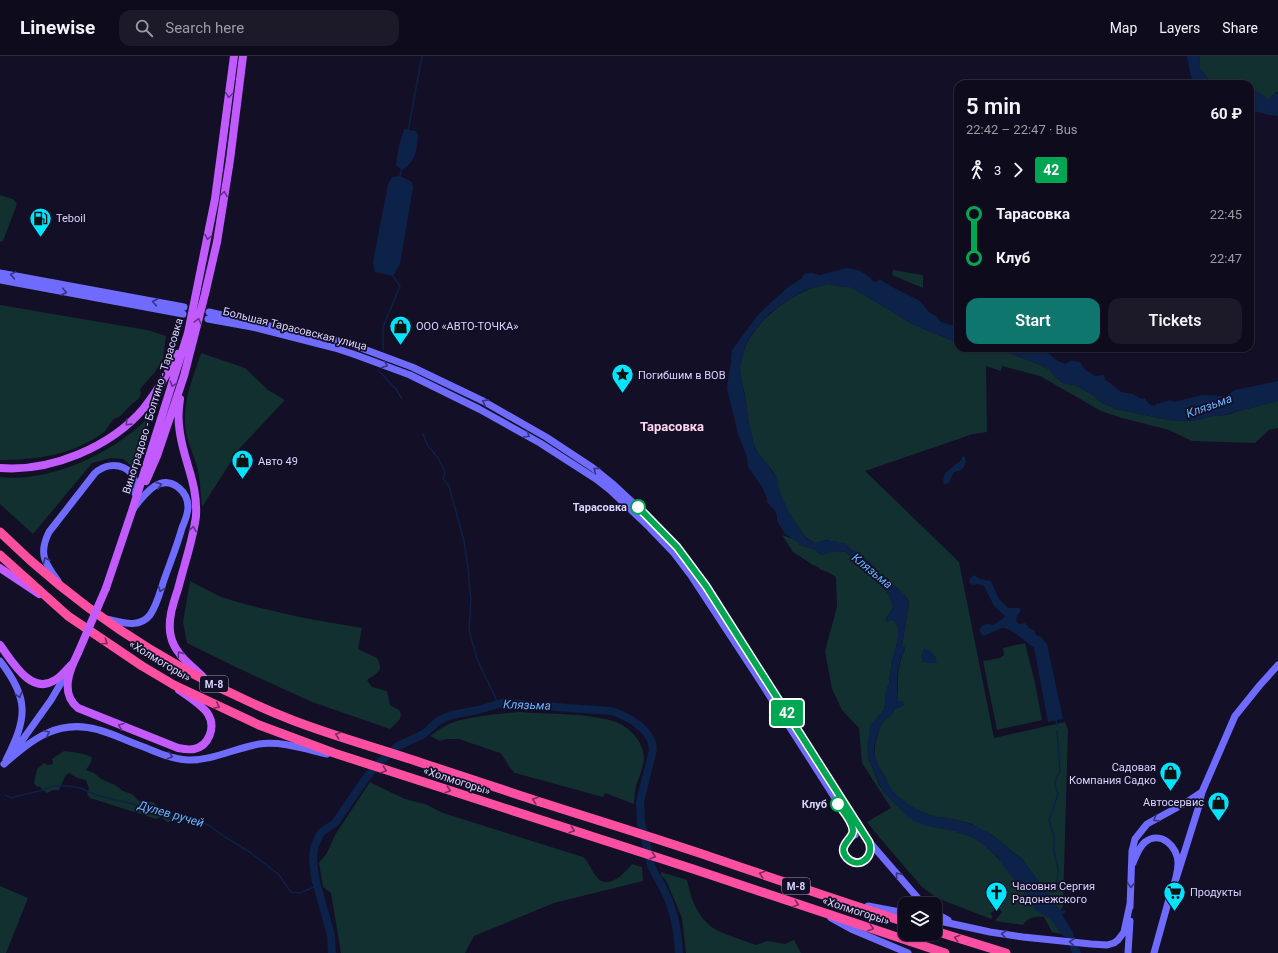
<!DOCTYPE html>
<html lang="en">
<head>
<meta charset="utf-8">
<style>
  :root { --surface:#0e0b1c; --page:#1c1929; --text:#f1f3f6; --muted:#9b9ba3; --line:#2e2b3b; --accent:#0f766e }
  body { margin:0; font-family:Roboto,sans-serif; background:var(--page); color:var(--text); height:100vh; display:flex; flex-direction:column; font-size:15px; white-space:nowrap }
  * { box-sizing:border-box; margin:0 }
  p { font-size:13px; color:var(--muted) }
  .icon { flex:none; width:22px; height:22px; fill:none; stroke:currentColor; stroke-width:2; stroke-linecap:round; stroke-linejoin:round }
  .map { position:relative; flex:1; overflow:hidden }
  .panel { position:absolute; left:954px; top:24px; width:300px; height:272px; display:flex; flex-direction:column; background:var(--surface); border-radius:12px; box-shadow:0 1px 3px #0004,0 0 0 1px var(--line) }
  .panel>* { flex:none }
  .badge { padding:0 8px; border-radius:3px; font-size:14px; line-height:26px }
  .tools { position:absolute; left:898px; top:841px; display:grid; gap:8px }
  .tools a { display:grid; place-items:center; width:44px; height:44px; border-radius:8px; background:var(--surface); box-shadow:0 1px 3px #0004,0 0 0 1px var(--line); font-size:20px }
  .map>.badge { position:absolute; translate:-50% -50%; box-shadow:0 0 0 2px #fff }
  .legs { display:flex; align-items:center; gap:6px; height:44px; padding:0 12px; font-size:13px }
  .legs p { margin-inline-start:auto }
  .summary { display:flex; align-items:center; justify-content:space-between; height:68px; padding:0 12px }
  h1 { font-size:22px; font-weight:600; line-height:30px }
  .button { display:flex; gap:8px; margin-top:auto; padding:8px 12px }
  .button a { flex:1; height:46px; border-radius:12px; background:var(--accent); color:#fff; font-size:16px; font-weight:600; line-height:46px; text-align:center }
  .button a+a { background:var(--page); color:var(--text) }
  ul { padding:0 12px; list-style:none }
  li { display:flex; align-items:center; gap:14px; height:44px; font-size:15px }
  li i { display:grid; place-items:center; width:6px; height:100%; margin:0 5px; background:currentColor }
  li i::after { content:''; width:10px; height:10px; margin:-5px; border:3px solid; border-radius:50%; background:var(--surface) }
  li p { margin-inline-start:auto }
  li:first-child i { background:linear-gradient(#0000 50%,currentColor 0) }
  li:last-child i { background:linear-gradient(currentColor 50%,#0000 0) }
  header { display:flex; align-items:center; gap:24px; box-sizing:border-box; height:56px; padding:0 20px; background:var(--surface); border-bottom:1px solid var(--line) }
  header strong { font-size:19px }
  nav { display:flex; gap:22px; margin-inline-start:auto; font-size:14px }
  .search { width:280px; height:36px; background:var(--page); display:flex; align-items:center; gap:10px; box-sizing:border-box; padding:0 14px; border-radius:12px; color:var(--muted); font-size:15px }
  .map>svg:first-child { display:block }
  .green { fill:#12302f }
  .water { fill:#0c2248 }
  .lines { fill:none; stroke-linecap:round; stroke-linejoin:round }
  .stream { stroke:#0c2248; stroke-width:1.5 }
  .river { stroke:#0c2248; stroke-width:8 }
  .secondary { stroke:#6f6bff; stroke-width:7 }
  .primary { stroke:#c25bff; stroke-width:8 }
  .highway { stroke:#ff4fa3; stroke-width:9 }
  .primary-bridge { stroke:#c25bff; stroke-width:8 }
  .oneway { stroke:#623188 }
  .oneway2 { stroke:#38347d }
  .oneway3 { stroke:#7d2c5e }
  .line-1-casing { stroke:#fff; stroke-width:9 }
  .line-1 { stroke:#00a651; stroke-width:6 }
  .stop-1-dot { fill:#fff; stroke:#00a651; stroke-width:2 }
  .labels { text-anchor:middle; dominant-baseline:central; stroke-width:3.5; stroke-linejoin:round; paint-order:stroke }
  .shield { fill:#130f26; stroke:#9e99be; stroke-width:1 }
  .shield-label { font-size:10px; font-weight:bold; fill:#d9d4ff }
  .poi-label { font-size:11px; fill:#d9d4ff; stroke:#130f26; text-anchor:start }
  .street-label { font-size:11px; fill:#d9d4ff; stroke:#130f26 }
  .stop-label { font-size:11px; font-weight:bold; fill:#d9d4ff; stroke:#130f26; text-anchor:end }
  .water-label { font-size:12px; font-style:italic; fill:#62b6ff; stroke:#130f26 }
  .quarter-label { font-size:13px; font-weight:bold; fill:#ffd6f0; stroke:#130f26 }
</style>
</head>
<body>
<header>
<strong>Linewise</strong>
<div class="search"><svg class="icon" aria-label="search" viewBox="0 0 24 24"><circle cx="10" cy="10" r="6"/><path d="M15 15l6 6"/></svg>Search here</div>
<nav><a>Map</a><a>Layers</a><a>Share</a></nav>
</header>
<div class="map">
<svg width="1278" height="897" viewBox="0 0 1278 897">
  <rect width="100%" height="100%" fill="#130f26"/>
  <path class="green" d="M1200,0H1278V36H1276L1270,44L1267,43L1261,38L1256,36L1250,39V28H1212L1199,11Z
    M0,139L13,143L17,148L3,185L0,186Z
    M893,214L923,219V232L892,219Z
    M828,228L838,230L850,231L868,241L912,268L958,287V292H1001L1006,296L1041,309L1050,314L1054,320L1057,322L1061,326L1066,328L1075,329L1093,339L1102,347L1116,353L1169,364L1193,365L1212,360H1220L1231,358L1235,356L1278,345V372L1269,374L1255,387L1192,385L1169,374L1122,362L1101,355L1040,320L1002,310L1001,315L986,310L987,376L973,378L865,415L959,506L994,682L1065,666L1068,674L1063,850L1060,855L1023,804L991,778C988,776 986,776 983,775C979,774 976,770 972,768C965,766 953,763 946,762C943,761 940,762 937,761C924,758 904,748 895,738C890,733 887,725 884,719C875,705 872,699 877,682C878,679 878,676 879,673C882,664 891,661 895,653L904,649L901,645H898C897,639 898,634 898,628C898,614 899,606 905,593L902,590L909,546L907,542L897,532L883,521L844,487H839L826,484L815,487C812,485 809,484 807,482C797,473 782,446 778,432C778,429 778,426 777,423C773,411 759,403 755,391C749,375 747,357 745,340C744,330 739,320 740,310C745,274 775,250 805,235C811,231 821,230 828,228Z
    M0,249L147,274L166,280L163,303L155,316L140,333L141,337L139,343C131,347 126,355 119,361C117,362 115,362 113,364C110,367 108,372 104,376C74,399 36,404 0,404Z
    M201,297L245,312L268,334L285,344L239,393L202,451C201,439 200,426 198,414C194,398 185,383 185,366C184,342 194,319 201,297Z
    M153,357L136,414L123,403L111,402L92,407L33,478L0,448V421C52,427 118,395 153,357Z
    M782,479L796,484L800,489L814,493L822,499L834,495L846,496L857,506L859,509L872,519L890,540L893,551L890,557L886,562L895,565L898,572V581L896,595L892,604L889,627L886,636L885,648L884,654L870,670L868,703L872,710L879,729L897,750L943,772L955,775L957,777C983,778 1005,811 1020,829C1023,833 1025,838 1028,842C1032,847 1038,854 1043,858C1045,859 1047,860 1049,861C1054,864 1058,873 1061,878L1052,876L1044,861C1035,860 1028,861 1023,869L995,865L1002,856L997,851L990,858L993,860L991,863L937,842L922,831L880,782L867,766L891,752L862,707L859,672L842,654L832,633L825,595L837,551L836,521L828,516L821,514L818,511L813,509L793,496Z
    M190,525L221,541L248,549L304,562L362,572L358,593L377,602C385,616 376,617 367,624L372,631L387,635L390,649L399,654L401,658L400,663L390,673L312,646L242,614L187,587L183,566Z
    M1025,587L1035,627L1042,664L997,674L983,605L1000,602L1004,599L1003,592Z
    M519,656C546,658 591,657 616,666C630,672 643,685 644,701C644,711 639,720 636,730C635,736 634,742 634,748L605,737L603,741L515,717C508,711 506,703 500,697L459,683H447L440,685L430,680C438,674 445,669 454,666C475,660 498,658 519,656Z
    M64,695C74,696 82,697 92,701L91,706L86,714L94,717L101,723L115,729L123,735L132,738L139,745L153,746L159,751L164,752L171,759L173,763L172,766H167L161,761L156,763L90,742L87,738L89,733L86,724L77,722L69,717L65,720L59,734H53L47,737L39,730L37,731L34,727L37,713L44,707L48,709L53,708L52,703Z
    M370,726L388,735L405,743L425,748L443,757L583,801C589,806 591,814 596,820C607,836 625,817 632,808L642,811L643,825L554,847L474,880L465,897H341L331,837L323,831L319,807L327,797L335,779Z
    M661,816L687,824C691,841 695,856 708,868C717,877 744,884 756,889L767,885L785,888L794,884L801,897H686L682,862L666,824L661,820Z
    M0,830L28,842L6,897H0Z"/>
  <path class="water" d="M1187,0H1200L1199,11L1212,28H1195L1191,21Z
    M1252,35C1258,34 1263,39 1267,43L1270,44L1271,40L1278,36V60L1269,59L1250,54V39Z
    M404,73L416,75L418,79C416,95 417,105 402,114L396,109L399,89Z
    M400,120L412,126L413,132L400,208L393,220L375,216L373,206L388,128L392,121Z
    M846,212C859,213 865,216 874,226L878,225L879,223L896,233L920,245L929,256L936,260L941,266L958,271V287L912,268L868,241L850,231L838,230L828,228L805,234L781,249L769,258L752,277L745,291L740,311L749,367L755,392L777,422L779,433L787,452L797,469L807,483L815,487L824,484L829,485H837L839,487L842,486C847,488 849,494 856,495L869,505L883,521L903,537L909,546L902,590H905C905,595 901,600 900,605C897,613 896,635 898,643V645H903L904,648V649L895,653C892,659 888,661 883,666C880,669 874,689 874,694C874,703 880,713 884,720C888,726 891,733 895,738C905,747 925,759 938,761C941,762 944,761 947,762C955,763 963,766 971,768C977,770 981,775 987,775L1023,804L1060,855L1064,854L1066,856L1062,859L1073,876L1075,884L1081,897H1072L1067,882L1061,878L1049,861L1036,855L1020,830L1004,811L997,800L980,786L971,781L964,778L957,777L955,775L927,770L915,766L907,760L883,736L872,710L868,703L867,691L870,670L884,654L885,648L886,636L889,627L892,604L895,595L898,581V572L895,565L892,564L887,566L885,564L892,554L893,551L890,540L872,519L859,509L857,506L846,496L834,495L822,499L814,493L800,489L796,485L785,478L777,465V460L775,455L767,446V442L762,431L748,411L747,401L738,378L727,333L728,323L731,307L732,294L757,260L765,252L787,232L802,222L804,218L811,217L820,219Z
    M1001,292H1027C1033,295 1038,294 1044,295C1049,296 1050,299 1054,302C1057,305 1062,307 1066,308C1071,303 1074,304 1081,307L1084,313L1095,320L1104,319L1105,324L1110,327L1121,336L1133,338L1142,343L1145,342C1147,346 1150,350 1155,350L1156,348L1170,344L1174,346L1202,339L1226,340L1235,334L1278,325V345L1220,360H1212L1193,365L1169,364L1116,353L1102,347L1093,339L1075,329L1066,328L1061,326L1057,322L1054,320L1050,314L1041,309L1006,296Z
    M963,400L965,401V403L966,406C963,413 962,415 954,416L949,426L947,428H944L943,424L945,417L960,405Z
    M974,519L980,523L991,525L999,543L1008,552H1020L1021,554L1017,560L1016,565L1019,568L1025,567L1030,573L1034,574L1036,579L1041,581L1047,588L1063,663L1048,666L1034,592C1027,587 1011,572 1003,572C997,573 990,578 984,580L979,575C981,568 986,567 993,569L1004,562L1005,560L994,550L984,530L978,528L972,529L969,526L970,522Z
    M924,592C932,595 936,599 937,607H927L922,606L921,599Z"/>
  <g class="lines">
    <path class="stream" d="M408,75L422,0
      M400,120L402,112
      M383,294V271L400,230L393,220
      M378,314L396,333L402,343
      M423,378L428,390L438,402L445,416L443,423L449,430L464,485L468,513L471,544L469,574L477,603L498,647
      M1056,664L1057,670
      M5,739L11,742L26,738L43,734L52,730H68L80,732L99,740L162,755L203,767L210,770L225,781L250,796L279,819L291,836L300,837L316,830
      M1046,839L1054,833L1057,826L1058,813L1054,795V779L1049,764L1058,738C1054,729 1054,724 1060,716L1057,675"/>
    <path class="river" d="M332,897L331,879L315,822L313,803L314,792L320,778L323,775L335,767L366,722L377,709L398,690L424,678L437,666L444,662L452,659L478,654L505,646L528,649L611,655C628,660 653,674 653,694L640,746L641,766L651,809C654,818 660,825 664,834C674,854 678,874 679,897"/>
    <path class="secondary" d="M0,217L184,251
      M0,224L183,258
      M209,256L313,280L328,282L353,289L412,311L483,345L546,381L593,412L614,429L642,455L677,491L706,530L866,782L923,848
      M208,263L252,271L335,292L356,299L410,319L479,353L540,387L596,423L610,434L649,471L673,496L692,521L755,617L849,764C852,770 855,775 850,781
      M58,525C45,507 38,498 49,476L95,417C113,401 140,412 135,437
      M106,563C121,566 139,573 150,559C157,549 160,536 164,524C170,507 177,490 182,472C185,465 188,458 188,451C188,444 185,437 179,432C160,416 144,439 133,453
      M0,605C30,644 27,662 6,704
      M16,693L51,644L68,615
      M4,708C33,683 58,662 99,674C114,678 129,686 144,691C158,697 172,703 188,704C212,705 235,692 259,688C282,685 305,693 327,698
      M855,779C849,781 845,784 844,790C840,812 877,811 870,787
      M1133,807C1136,800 1139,791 1145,786C1161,774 1178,791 1178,807C1178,820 1173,832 1169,843C1164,861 1159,879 1154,897
      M1176,823L1198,753L1202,736L1235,660L1260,629L1278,609
      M868,850L905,857
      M1130,851L1132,795L1135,783L1147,768L1187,746L1202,736
      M935,857L948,864
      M831,862L851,873L908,897
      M935,864L990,876L1023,881L1091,888L1107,889L1114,887L1118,884L1124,876L1130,848
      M1128,897L1130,865"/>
    <path class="primary" d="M180,343C178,355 178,366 180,377C184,406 198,428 196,460C193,484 184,509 178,533C173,548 167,565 171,581C175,598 191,609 203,621
      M0,412C51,416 111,391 144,352C157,335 168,317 178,298
      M146,425L157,400L184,320L205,238L217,186L230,104L243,0
      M0,512L39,538
      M106,532L132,455L188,277L215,143L234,0
      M0,589C12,605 31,640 55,624C61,621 66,614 71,609
      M78,597C69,615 60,637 78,652L178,692C183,693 189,694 194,693C209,690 216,671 208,658C203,650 188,640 179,634"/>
    <path class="highway" d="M0,476C83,558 184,621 292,664C336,681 381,693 425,708C462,720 498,732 534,744C593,763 652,781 711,801C775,823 840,845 905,866
      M0,499L68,560L142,610L174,629L259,669L334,697L693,813L945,897
      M935,875L1006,897"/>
    <path class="primary-bridge" d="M78,597L106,532"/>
  </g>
  <defs><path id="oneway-chevron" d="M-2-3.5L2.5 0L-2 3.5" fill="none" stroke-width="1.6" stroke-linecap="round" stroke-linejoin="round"/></defs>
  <g class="oneway">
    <use href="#oneway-chevron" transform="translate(229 39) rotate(97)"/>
    <use href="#oneway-chevron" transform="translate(224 138) rotate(-81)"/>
    <use href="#oneway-chevron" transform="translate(208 181) rotate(101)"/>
    <use href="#oneway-chevron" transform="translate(198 265) rotate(-76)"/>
    <use href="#oneway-chevron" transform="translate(173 328) rotate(108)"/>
    <use href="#oneway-chevron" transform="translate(128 367) rotate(136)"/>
    <use href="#oneway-chevron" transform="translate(193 473) rotate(-81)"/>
    <use href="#oneway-chevron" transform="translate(180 598) rotate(-125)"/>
    <use href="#oneway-chevron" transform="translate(121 670) rotate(-159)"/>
  </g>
  <g class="oneway2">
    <use href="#oneway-chevron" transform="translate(13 219) rotate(-170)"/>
    <use href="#oneway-chevron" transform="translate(64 236) rotate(11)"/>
    <use href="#oneway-chevron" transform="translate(155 246) rotate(-169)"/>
    <use href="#oneway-chevron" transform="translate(385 309) rotate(20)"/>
    <use href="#oneway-chevron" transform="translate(485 346) rotate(-152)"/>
    <use href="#oneway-chevron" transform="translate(527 379) rotate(30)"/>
    <use href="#oneway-chevron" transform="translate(596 414) rotate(-143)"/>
    <use href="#oneway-chevron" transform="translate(159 429) rotate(-16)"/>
    <use href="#oneway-chevron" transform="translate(46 504) rotate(-113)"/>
    <use href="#oneway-chevron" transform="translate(161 533) rotate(110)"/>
    <use href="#oneway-chevron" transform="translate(19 639) rotate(73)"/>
    <use href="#oneway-chevron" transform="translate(47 677) rotate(-25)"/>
    <use href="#oneway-chevron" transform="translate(170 700) rotate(15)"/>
    <use href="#oneway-chevron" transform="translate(1156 763) rotate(150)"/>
    <use href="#oneway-chevron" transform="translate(898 819) rotate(-131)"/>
    <use href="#oneway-chevron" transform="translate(1131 829) rotate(91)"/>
    <use href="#oneway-chevron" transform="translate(1004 878) rotate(-172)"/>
    <use href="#oneway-chevron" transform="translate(1072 886) rotate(-174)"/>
  </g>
  <g class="oneway3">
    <use href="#oneway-chevron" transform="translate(105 586) rotate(34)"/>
    <use href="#oneway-chevron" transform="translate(217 650) rotate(25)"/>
    <use href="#oneway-chevron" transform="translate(338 679) rotate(-161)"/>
    <use href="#oneway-chevron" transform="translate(384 714) rotate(19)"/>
    <use href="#oneway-chevron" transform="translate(448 734) rotate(18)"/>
    <use href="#oneway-chevron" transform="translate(535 744) rotate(-162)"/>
    <use href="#oneway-chevron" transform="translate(572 774) rotate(18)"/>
    <use href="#oneway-chevron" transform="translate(653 800) rotate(18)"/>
    <use href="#oneway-chevron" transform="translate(762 818) rotate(-161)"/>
    <use href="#oneway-chevron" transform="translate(796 848) rotate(18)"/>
    <use href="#oneway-chevron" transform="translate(871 872) rotate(18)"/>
    <use href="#oneway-chevron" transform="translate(957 882) rotate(-163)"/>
  </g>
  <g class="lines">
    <defs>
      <path id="line-1" d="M638,451L677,491L706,530L869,786C875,801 859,814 847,802C836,790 853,783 853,775C853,766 843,755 838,748"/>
    </defs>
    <use href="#line-1" class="line-1-casing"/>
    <use href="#line-1" class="line-1"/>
  </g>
  <defs>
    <symbol id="fuel-pin" viewBox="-11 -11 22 30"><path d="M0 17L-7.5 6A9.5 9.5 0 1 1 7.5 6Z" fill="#00e5ff" stroke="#130f26"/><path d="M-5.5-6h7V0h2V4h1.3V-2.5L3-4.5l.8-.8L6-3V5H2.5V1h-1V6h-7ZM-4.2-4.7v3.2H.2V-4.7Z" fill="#111"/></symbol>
    <symbol id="shop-pin" viewBox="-11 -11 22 30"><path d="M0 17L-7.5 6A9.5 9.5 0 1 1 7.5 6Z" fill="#00e5ff" stroke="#130f26"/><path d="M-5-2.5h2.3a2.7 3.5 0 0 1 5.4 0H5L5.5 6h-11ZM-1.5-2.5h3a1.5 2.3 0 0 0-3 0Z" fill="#111"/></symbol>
    <symbol id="sight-pin" viewBox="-11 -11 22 30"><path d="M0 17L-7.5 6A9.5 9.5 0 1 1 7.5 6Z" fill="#00e5ff" stroke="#130f26"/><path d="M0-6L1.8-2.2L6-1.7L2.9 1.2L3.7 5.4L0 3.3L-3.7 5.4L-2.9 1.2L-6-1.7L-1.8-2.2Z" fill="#111"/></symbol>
    <symbol id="church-pin" viewBox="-11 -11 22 30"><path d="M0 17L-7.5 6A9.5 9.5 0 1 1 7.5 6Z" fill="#00e5ff" stroke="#130f26"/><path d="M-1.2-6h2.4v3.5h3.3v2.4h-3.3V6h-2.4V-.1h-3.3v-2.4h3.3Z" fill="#111"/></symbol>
    <symbol id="supermarket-pin" viewBox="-11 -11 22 30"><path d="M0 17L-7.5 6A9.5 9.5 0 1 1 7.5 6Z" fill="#00e5ff" stroke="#130f26"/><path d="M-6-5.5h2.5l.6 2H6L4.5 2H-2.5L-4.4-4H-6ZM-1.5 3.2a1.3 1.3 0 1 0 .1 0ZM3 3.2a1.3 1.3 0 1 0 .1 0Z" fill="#111"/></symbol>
  </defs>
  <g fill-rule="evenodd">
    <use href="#fuel-pin" x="28" y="150" width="25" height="34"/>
    <use href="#shop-pin" x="388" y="258" width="25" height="34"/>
    <use href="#sight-pin" x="610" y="306" width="25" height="34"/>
    <use href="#shop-pin" x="230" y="392" width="25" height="34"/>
    <use href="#shop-pin" x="1158" y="704" width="25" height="34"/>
    <use href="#shop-pin" x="1206" y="734" width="25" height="34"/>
    <use href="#church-pin" x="984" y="824" width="25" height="34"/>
    <use href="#supermarket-pin" x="1162" y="824" width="25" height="34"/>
  </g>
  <g class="stop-1-dot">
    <circle cx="638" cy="451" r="7"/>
    <circle cx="838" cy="748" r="7"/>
  </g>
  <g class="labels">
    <g class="shield">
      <rect x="200" y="620" width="28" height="16" rx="3"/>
      <rect x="782" y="822" width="28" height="16" rx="3"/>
    </g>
    <g class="shield-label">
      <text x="214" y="628">М-8</text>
      <text x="796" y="830">М-8</text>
    </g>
    <g class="poi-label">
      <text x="56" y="162">Teboil</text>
      <text x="416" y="270">ООО «АВТО-ТОЧКА»</text>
      <text x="638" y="319">Погибшим в ВОВ</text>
      <text x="258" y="405">Авто 49</text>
      <text x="1156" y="711" text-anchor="end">Садовая<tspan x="1156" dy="13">Компания Садко</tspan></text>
      <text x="1204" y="746" text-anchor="end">Автосервис</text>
      <text x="1012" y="830">Часовня Сергия<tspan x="1012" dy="13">Радонежского</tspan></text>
      <text x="1190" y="836">Продукты</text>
    </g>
    <g class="street-label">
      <text transform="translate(295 273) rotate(14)">Большая Тарасовская улица</text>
      <text transform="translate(153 350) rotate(-73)">Виноградово - Болтино - Тарасовка</text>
      <text transform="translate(160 605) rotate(31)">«Холмогоры»</text>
      <text transform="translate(457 725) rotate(18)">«Холмогоры»</text>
      <text transform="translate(856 855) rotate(18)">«Холмогоры»</text>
    </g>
    <g class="stop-label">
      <text x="627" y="451">Тарасовка</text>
      <text x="827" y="748">Клуб</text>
    </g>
    <g class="water-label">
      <text transform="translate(1209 350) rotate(-20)">Клязьма</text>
      <text transform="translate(872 515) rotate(39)">Клязьма</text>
      <text transform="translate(527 649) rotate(2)">Клязьма</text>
      <text transform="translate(171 758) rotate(16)">Дулев ручей</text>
    </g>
    <g class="quarter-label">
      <text x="672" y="370">Тарасовка</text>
    </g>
  </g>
</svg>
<div class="tools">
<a><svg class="icon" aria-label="layers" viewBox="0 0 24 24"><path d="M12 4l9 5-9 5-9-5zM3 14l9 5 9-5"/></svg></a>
</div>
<b class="badge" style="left:787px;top:657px;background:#00a651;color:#fff">42</b>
<section class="panel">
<div class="summary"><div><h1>5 min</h1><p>22:42 – 22:47 · Bus</p></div><b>60 ₽</b></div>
<div class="legs"><svg class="icon" aria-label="walk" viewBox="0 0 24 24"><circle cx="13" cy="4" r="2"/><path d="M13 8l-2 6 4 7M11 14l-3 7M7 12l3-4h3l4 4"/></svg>3<svg class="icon" aria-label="forward" viewBox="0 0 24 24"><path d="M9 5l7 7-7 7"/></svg><b class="badge" style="background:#00a651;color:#fff">42</b></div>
<ul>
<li><i style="color:#00a651"></i><b>Тарасовка</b><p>22:45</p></li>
<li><i style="color:#00a651"></i><b>Клуб</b><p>22:47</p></li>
</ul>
<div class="button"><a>Start</a><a>Tickets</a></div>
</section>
</div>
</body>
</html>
